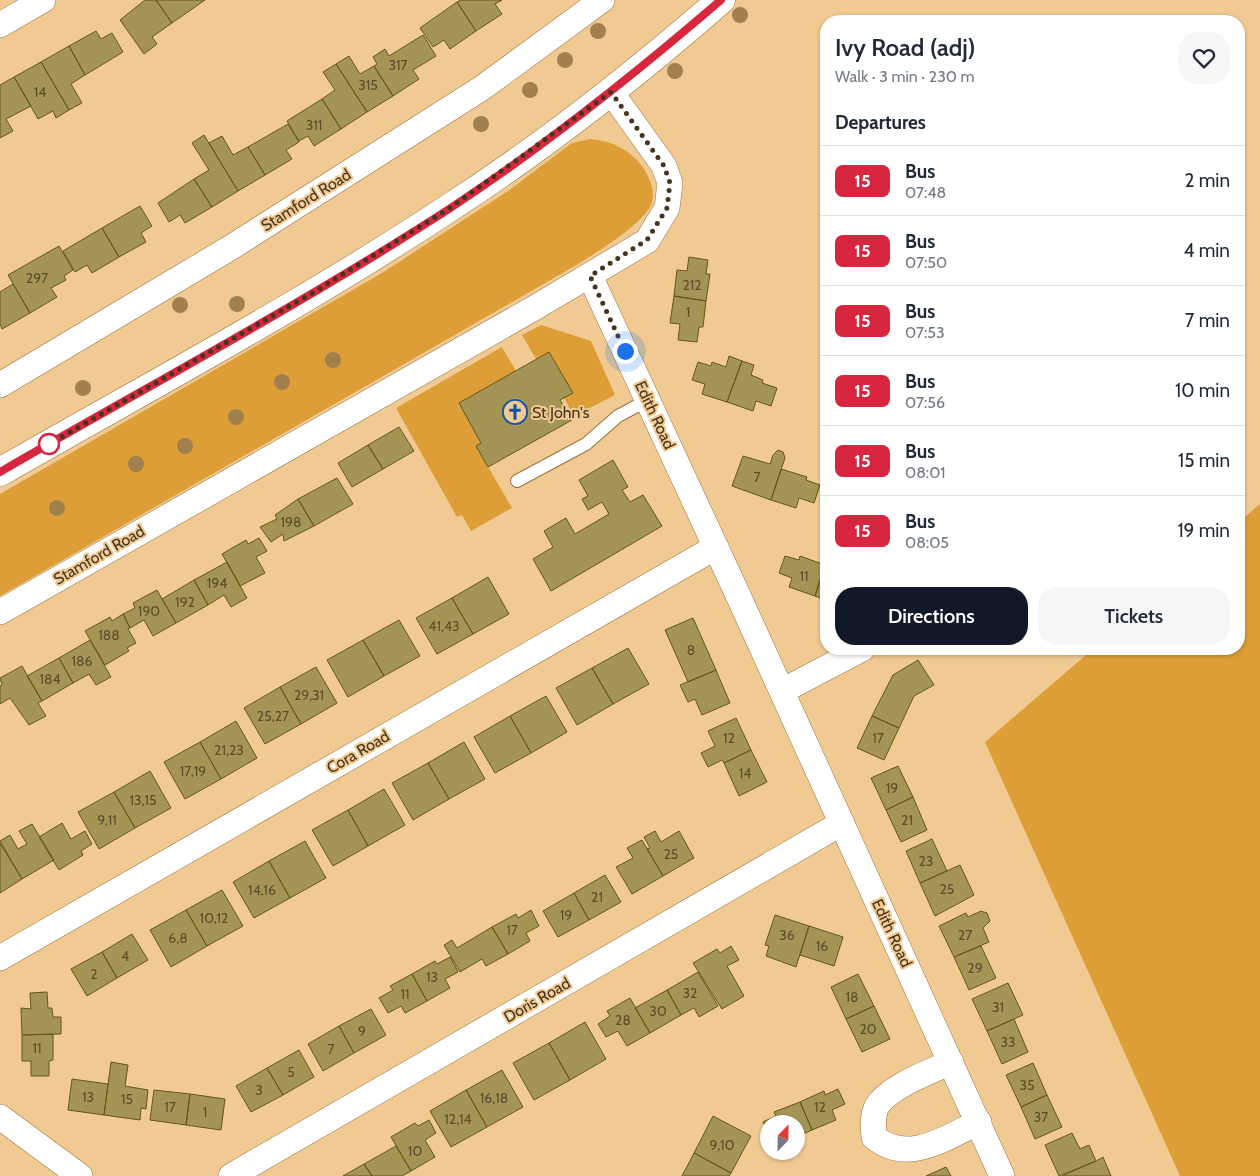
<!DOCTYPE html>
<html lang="en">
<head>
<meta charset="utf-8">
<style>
  :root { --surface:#fff; --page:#f6f6f7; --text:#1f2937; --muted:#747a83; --line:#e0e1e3; --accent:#111827 }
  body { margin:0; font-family:Cabin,sans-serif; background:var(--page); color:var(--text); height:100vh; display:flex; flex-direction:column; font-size:19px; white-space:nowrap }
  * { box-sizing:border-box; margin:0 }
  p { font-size:16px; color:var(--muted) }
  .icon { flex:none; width:28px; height:28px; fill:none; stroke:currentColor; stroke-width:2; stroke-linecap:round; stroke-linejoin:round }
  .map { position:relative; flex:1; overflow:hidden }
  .side { position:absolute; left:820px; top:15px; width:425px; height:640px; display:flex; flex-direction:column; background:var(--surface); border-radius:20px; box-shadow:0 1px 4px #0004 }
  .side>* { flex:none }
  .badge { padding:0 10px; border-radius:8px; font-size:18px; line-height:32px }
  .needle { width:32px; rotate:22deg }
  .fabs { position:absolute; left:760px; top:1115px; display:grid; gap:10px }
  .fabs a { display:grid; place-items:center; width:45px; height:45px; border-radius:50%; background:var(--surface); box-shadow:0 1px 4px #0004; font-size:25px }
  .you { position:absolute; width:25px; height:25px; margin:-12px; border:4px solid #fff; border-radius:50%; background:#1a73e8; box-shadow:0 0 0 8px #1a73e833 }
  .map>.badge { position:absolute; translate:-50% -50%; box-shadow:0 0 0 2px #fff }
  h2 { padding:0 15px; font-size:19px; line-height:45px }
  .round { display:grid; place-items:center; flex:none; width:52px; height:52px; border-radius:20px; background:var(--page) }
  .headline { display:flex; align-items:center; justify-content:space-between; height:85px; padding:0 15px }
  h1 { font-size:24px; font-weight:600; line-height:38px }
  .cta { display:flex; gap:10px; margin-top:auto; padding:10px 15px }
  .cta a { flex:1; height:58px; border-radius:20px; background:var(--accent); color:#fff; font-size:20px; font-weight:600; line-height:58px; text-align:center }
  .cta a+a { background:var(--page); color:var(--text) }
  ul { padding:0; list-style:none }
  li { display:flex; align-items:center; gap:15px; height:70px; padding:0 15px; border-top:1px solid var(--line) }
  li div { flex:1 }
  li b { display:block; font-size:19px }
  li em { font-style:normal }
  li .badge { min-width:55px; font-weight:700; text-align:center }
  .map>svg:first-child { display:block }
  .green { fill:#dd9e37 }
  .building { fill:#a49557; stroke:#655615 }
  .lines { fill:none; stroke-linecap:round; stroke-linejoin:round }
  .service-casing { stroke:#98743f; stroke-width:14 }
  .minor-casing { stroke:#98743f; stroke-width:26 }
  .primary-casing { stroke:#98743f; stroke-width:29 }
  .service { stroke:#fff; stroke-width:12 }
  .minor { stroke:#fff; stroke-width:25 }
  .primary { stroke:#fff; stroke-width:28 }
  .tree { fill:#a1804e }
  .line-casing { stroke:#fff; stroke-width:11 }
  .line { stroke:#d7263d; stroke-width:8 }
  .walk { stroke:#45351e; stroke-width:5; stroke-dasharray:0 9 }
  .stop-dot { fill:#fff; stroke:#d7263d; stroke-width:2.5 }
  .labels { text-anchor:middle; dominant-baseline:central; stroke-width:4; stroke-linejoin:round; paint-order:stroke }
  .number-label { font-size:14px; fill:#5d4d2c }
  .street-label { font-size:16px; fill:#45351e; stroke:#f1ca93 }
  .poi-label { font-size:16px; fill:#45351e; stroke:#f1ca93; text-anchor:start }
</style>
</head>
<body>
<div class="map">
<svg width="1260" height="1176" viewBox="0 0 1260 1176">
  <rect width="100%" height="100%" fill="#f1ca93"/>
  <path class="green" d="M590,139C613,141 631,150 644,169C650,179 655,190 652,202C644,230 555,277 528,293L0,596V494L382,273L508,191L572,143Z
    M541,325L591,341L615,395L574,416L564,398L572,392L549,352L536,359L522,335Z
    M502,347L516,371L459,403L481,443L476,446L512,508L471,531L462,515L457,517L396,408Z
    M1260,504V1176H1180L985,742L1093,649H1239V522Z"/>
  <path class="building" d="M145,0H156L172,23L152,37L157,44L144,54L120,20Z
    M156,0H205L172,23Z
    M461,0H502L495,4L502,14L476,31L457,2Z
    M457,2L476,31L450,49L444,40L433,47L420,28Z
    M96,31L101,39L112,33L123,52L85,75L69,46Z
    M423,35L436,56L413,70L419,79L393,96L374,66L377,64L373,57L385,49L389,56Z
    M69,46L85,75L71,84L82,103L69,110L41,62Z
    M349,56L360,74L374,66L393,96L367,112L336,64Z
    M41,62L69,110L56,118L53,111L38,119L14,77Z
    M336,64L367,112L341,129L322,99L335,90L323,72Z
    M14,77L31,106L6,119L13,131L0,138V85Z
    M322,99L341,129L314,146L308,136L299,141L287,121Z
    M288,124L299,142L286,150L292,159L265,175L248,147Z
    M204,135L238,191L212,207L194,179L209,170L192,143Z
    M222,136L233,155L248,147L265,175L238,191L209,143Z
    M194,179L212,207L185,223L180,215L169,222L158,203Z
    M140,206L152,226L141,233L146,242L119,257L102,228Z
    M102,228L119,257L92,273L87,265L75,272L63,251Z
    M59,246L73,270L64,276L66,280L51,288L57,297L30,313L8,275Z
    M689,257L708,260L706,274H710L706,301L674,296L677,270L687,271Z
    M13,284L30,313L2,329L0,324V292Z
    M674,296L706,301L703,327H699L697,342L678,340L680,324L670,323Z
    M549,352L573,393L560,400L572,420L488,467L476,446L481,443L459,403Z
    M729,356L742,361L727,402L702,394L705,384L692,380L698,362L711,366L712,362L726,367Z
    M742,361L754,365L751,375L763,380L762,383L777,388L771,406L756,401L753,411L727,402Z
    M399,427L414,451L383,469L368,445Z
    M368,445L383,469L352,487L338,463Z
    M778,450L783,452L785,458L771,500L732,486L743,456L770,464L773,455Z
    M613,460L628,487L622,490L630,502L643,495L662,526L551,591L533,559L553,547L544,531L566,518L575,534L609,514L602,502L588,510L582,499L588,496L579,480Z
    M781,469L807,477L806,480L820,485L814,503L799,498L796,508L771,500Z
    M337,478L353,504L314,526L298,499Z
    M298,499L314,526L284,541L283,534L271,542L260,527L277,519L275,515Z
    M259,538L267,551L256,557L265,573L240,586L222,554L246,540L248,544Z
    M785,556L799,560L800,556L825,565L815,596L789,587L792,578L779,573Z
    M227,562L247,598L231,607L224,595L208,605L194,580Z
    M825,565H826V600L815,596Z
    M488,577L509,614L473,634L452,598Z
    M194,580L208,605L176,623L162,599Z
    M157,590L176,623L153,636L144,620L130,628L123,614L135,608L133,603Z
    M452,598L473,634L437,654L416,618Z
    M123,614L130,628L128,629L136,643L127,648L129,651L105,665L85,631L110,617L112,621Z
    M693,618L716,670L688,682L665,630Z
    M399,620L420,656L384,676L363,640Z
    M90,640L111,677L96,685L89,674L73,683L59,658Z
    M363,640L384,676L348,697L327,660Z
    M628,648L649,684L613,704L592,668Z
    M59,658L73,683L42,701L27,676Z
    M918,660L934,685L914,696L899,728L872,716L893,675Z
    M22,666L42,701L38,703L46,716L29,725L10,698L0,704V686L2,685L0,678Z
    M316,667L337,703L301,724L280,687Z
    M592,668L613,704L577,725L556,688Z
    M716,670L730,703L702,715L695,699L688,702L680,685Z
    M280,687L301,724L265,744L244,708Z
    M546,696L567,732L531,753L510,716Z
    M510,716L531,753L495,773L474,737Z
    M872,716L899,728L884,760L857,748Z
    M736,718L751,750L724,763L722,760L708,767L701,753L715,746L708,731Z
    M236,721L257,758L221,779L200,742Z
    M200,742L221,779L185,799L164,762Z
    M464,742L485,779L449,799L428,763Z
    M751,750L767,782L739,796L724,763Z
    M428,763L449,799L413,820L392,783Z
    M898,766L913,797L886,810L871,778Z
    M150,771L171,808L135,828L114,792Z
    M384,789L405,825L368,846L348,810Z
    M114,792L135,828L99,849L78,812Z
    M913,797L927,830L901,842L886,810Z
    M348,810L368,846L333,866L312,830Z
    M62,823L71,839L85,831L92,844L81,851L83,855L59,870L39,837Z
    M32,824L54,860L22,879L0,841L10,835L18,849L27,844L19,831Z
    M655,831L661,842L679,831L694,858L663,876L647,849L650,848L644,837Z
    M932,839L947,871L920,883L906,851Z
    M642,840L663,876L632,894L616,867L633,858L627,848Z
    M305,841L326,878L290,898L269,861Z
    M0,843L22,879L0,893Z
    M269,861L290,898L254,918L233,882Z
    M960,865L974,895L935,916L920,883Z
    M605,875L621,902L589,920L574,893Z
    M222,890L243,926L207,946L186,910Z
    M574,893L589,920L558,937L543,911Z
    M186,910L207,946L171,967L150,930Z
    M531,910L539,926L526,933L530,941L508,954L492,927L516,914L518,918Z
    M981,911L987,913L990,921L983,928L989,942L954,957L939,926L966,913L968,917Z
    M775,915L809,926L796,967L766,956L769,946L765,945Z
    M809,926L843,937L834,966L800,955Z
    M492,927L508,954L486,966L482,959L460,972L444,945L452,940L457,948Z
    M132,934L148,960L117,978L102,952Z
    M731,946L739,960L727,966L744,996L722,1009L693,963L717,949L720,953Z
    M981,946L996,978L969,990L954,957Z
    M102,952L117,978L87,996L71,969Z
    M450,957L458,972L445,979L450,988L427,1001L412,974L435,961L437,964Z
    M698,972L718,1006L699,1017L694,1008L681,1015L667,990Z
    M412,974L427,1001L405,1013L401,1006L388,1013L379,998L393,990L390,986Z
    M858,974L874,1006L846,1019L831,987Z
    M1008,983L1023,1015L987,1031L972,999Z
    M667,990L681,1015L650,1033L635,1008Z
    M47,992L48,1008H52L53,1017H61V1034L22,1035L21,1008L31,1009L30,993Z
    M630,998L650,1033L627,1046L618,1031L606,1037L598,1024L610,1016L607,1011Z
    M874,1006L890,1039L862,1052L846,1019Z
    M371,1009L386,1035L354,1053L339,1026Z
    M1014,1019L1028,1052L1002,1064L987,1031Z
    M585,1022L606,1059L570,1080L549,1043Z
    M339,1026L354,1053L323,1071L308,1044Z
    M53,1034V1060L49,1061V1076H31V1061H22V1035Z
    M549,1043L570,1080L534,1100L513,1063Z
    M299,1050L314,1077L283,1095L267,1068Z
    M111,1062L128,1065L125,1086L148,1090L146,1109L141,1108L140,1120L104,1115Z
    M1033,1063L1047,1095L1021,1107L1006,1075Z
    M267,1068L283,1095L251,1112L236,1086Z
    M502,1070L523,1107L487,1127L466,1090Z
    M72,1079L108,1084L104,1115L68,1110Z
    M838,1089L845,1104L832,1110L836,1120L812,1130L800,1102L824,1091L825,1095Z
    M154,1090L190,1094L186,1125L150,1120Z
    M466,1090L487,1127L451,1147L430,1111Z
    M190,1094L225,1099L221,1130L186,1125Z
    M1047,1095L1062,1127L1035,1139L1021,1107Z
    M800,1102L812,1130L796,1137V1124H769V1135L763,1122L776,1116L774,1112Z
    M713,1116L751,1136L731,1173L694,1153Z
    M429,1120L436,1133L425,1140L435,1157L411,1171L391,1137L415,1123L418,1126Z
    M1072,1133L1080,1149L1089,1145L1096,1161L1059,1176L1045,1145Z
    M396,1146L411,1171L402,1176H372L364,1164Z
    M694,1153L731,1173L729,1176H682Z
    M1103,1157L1111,1176H1062L1096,1161Z
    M364,1164L372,1176H343Z
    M946,1167L951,1176H926Z"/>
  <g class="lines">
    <defs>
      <path id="service" d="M517,481L586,444L618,416L648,400"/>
      <path id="minor" d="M0,25L43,0
        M590,276L737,593L1002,1176
        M0,385L230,248L482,88L602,0
        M0,612L536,307L647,241L667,208L670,183L664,166L611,92
        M782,691L862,649
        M0,958L716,547
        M951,1062C930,1072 890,1086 877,1106C872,1116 873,1127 874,1137C908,1165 945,1138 979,1122
        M0,1117L80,1176
        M231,1176L842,823"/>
      <path id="primary" d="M0,472C150,386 304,304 449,208C545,146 635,75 721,0"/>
    </defs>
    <use href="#service" class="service-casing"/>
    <use href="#minor" class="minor-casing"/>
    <use href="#primary" class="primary-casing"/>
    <use href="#service" class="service"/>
    <use href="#minor" class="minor"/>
    <use href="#primary" class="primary"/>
  </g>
  <g class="tree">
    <circle cx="740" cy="15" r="8"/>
    <circle cx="598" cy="31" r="8"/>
    <circle cx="565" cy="60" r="8"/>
    <circle cx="675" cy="71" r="8"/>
    <circle cx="530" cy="90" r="8"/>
    <circle cx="481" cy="124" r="8"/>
    <circle cx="237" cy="304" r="8"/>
    <circle cx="180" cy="305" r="8"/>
    <circle cx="333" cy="360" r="8"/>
    <circle cx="282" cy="382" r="8"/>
    <circle cx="83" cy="388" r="8"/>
    <circle cx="236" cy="417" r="8"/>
    <circle cx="185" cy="446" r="8"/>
    <circle cx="136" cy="464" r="8"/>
    <circle cx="57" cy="508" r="8"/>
  </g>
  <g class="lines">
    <defs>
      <path id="line" d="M0,472C150,385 304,303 449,209C545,146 635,74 721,0"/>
    </defs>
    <use href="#line" class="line-casing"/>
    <use href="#line" class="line"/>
    <path class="walk" d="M49,444L44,447L316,291L450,208L611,92L664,166L670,183L667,208L647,240L590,276L625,351"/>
  </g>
  <defs>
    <symbol id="church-ring" viewBox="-11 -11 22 22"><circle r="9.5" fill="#f1ca93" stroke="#0f55a5" stroke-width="1.5"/><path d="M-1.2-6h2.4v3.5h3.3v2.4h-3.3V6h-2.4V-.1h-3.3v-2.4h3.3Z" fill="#0f55a5"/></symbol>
  </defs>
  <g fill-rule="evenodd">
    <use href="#church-ring" x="501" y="398" width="28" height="28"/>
  </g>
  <circle class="stop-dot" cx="49" cy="444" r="10"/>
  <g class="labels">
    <g class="number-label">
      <text x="398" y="65">317</text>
      <text x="368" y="85">315</text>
      <text x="40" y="92">14</text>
      <text x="314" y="125">311</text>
      <text x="37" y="278">297</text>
      <text x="692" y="285">212</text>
      <text x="688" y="312">1</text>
      <text x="757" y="477">7</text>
      <text x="291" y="522">198</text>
      <text x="804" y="576">11</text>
      <text x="217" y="583">194</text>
      <text x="185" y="602">192</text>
      <text x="149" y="611">190</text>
      <text x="444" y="626">41,43</text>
      <text x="109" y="635">188</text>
      <text x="691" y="650">8</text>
      <text x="82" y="661">186</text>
      <text x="50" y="679">184</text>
      <text x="309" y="695">29,31</text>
      <text x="273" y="716">25,27</text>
      <text x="729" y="738">12</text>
      <text x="878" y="738">17</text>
      <text x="229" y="750">21,23</text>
      <text x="193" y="771">17,19</text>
      <text x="745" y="773">14</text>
      <text x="892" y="788">19</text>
      <text x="143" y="800">13,15</text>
      <text x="107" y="820">9,11</text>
      <text x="907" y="820">21</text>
      <text x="671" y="854">25</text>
      <text x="926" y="861">23</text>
      <text x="947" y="889">25</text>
      <text x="262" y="890">14,16</text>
      <text x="597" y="897">21</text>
      <text x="566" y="915">19</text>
      <text x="214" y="918">10,12</text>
      <text x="512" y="930">17</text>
      <text x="787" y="935">36</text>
      <text x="965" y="935">27</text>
      <text x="178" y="938">6,8</text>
      <text x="822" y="946">16</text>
      <text x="125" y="956">4</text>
      <text x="975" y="968">29</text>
      <text x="94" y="974">2</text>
      <text x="432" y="977">13</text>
      <text x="690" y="993">32</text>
      <text x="405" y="994">11</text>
      <text x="852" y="997">18</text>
      <text x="998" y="1007">31</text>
      <text x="658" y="1011">30</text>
      <text x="623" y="1020">28</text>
      <text x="868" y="1029">20</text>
      <text x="362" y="1031">9</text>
      <text x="1008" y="1042">33</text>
      <text x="37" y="1048">11</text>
      <text x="331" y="1049">7</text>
      <text x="291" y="1072">5</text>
      <text x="1027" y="1085">35</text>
      <text x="259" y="1090">3</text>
      <text x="88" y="1097">13</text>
      <text x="494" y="1098">16,18</text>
      <text x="127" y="1099">15</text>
      <text x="170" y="1107">17</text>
      <text x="820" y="1107">12</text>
      <text x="205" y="1112">1</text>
      <text x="1041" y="1117">37</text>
      <text x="458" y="1119">12,14</text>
      <text x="722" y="1145">9,10</text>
      <text x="415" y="1151">10</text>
    </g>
    <g class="street-label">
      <text transform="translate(306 200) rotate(-32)">Stamford Road</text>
      <text transform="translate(655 415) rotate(65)">Edith Road</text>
      <text transform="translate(99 555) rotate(-30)">Stamford Road</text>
      <text transform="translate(358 752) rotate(-30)">Cora Road</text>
      <text transform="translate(892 933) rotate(65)">Edith Road</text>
      <text transform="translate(537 1000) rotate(-30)">Doris Road</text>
    </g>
    <g class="poi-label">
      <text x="532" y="412">St John's</text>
    </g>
  </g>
</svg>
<div class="fabs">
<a><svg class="needle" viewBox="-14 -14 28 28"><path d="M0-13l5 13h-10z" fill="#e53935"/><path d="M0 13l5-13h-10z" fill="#747a83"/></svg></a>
</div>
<div class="you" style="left:625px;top:351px"></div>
<section class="side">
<div class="headline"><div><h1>Ivy Road (adj)</h1><p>Walk · 3 min · 230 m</p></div><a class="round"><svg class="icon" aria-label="heart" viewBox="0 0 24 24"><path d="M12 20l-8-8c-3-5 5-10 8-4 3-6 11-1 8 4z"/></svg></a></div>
<h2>Departures</h2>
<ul>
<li><span class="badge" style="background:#d7263d;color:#fff">15</span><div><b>Bus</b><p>07:48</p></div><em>2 min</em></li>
<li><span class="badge" style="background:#d7263d;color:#fff">15</span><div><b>Bus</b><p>07:50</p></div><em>4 min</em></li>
<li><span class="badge" style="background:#d7263d;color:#fff">15</span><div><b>Bus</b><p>07:53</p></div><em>7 min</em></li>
<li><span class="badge" style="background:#d7263d;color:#fff">15</span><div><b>Bus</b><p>07:56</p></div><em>10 min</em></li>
<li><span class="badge" style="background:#d7263d;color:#fff">15</span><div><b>Bus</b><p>08:01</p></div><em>15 min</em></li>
<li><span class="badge" style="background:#d7263d;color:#fff">15</span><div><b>Bus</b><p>08:05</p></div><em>19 min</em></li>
</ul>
<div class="cta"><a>Directions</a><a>Tickets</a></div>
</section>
</div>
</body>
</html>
